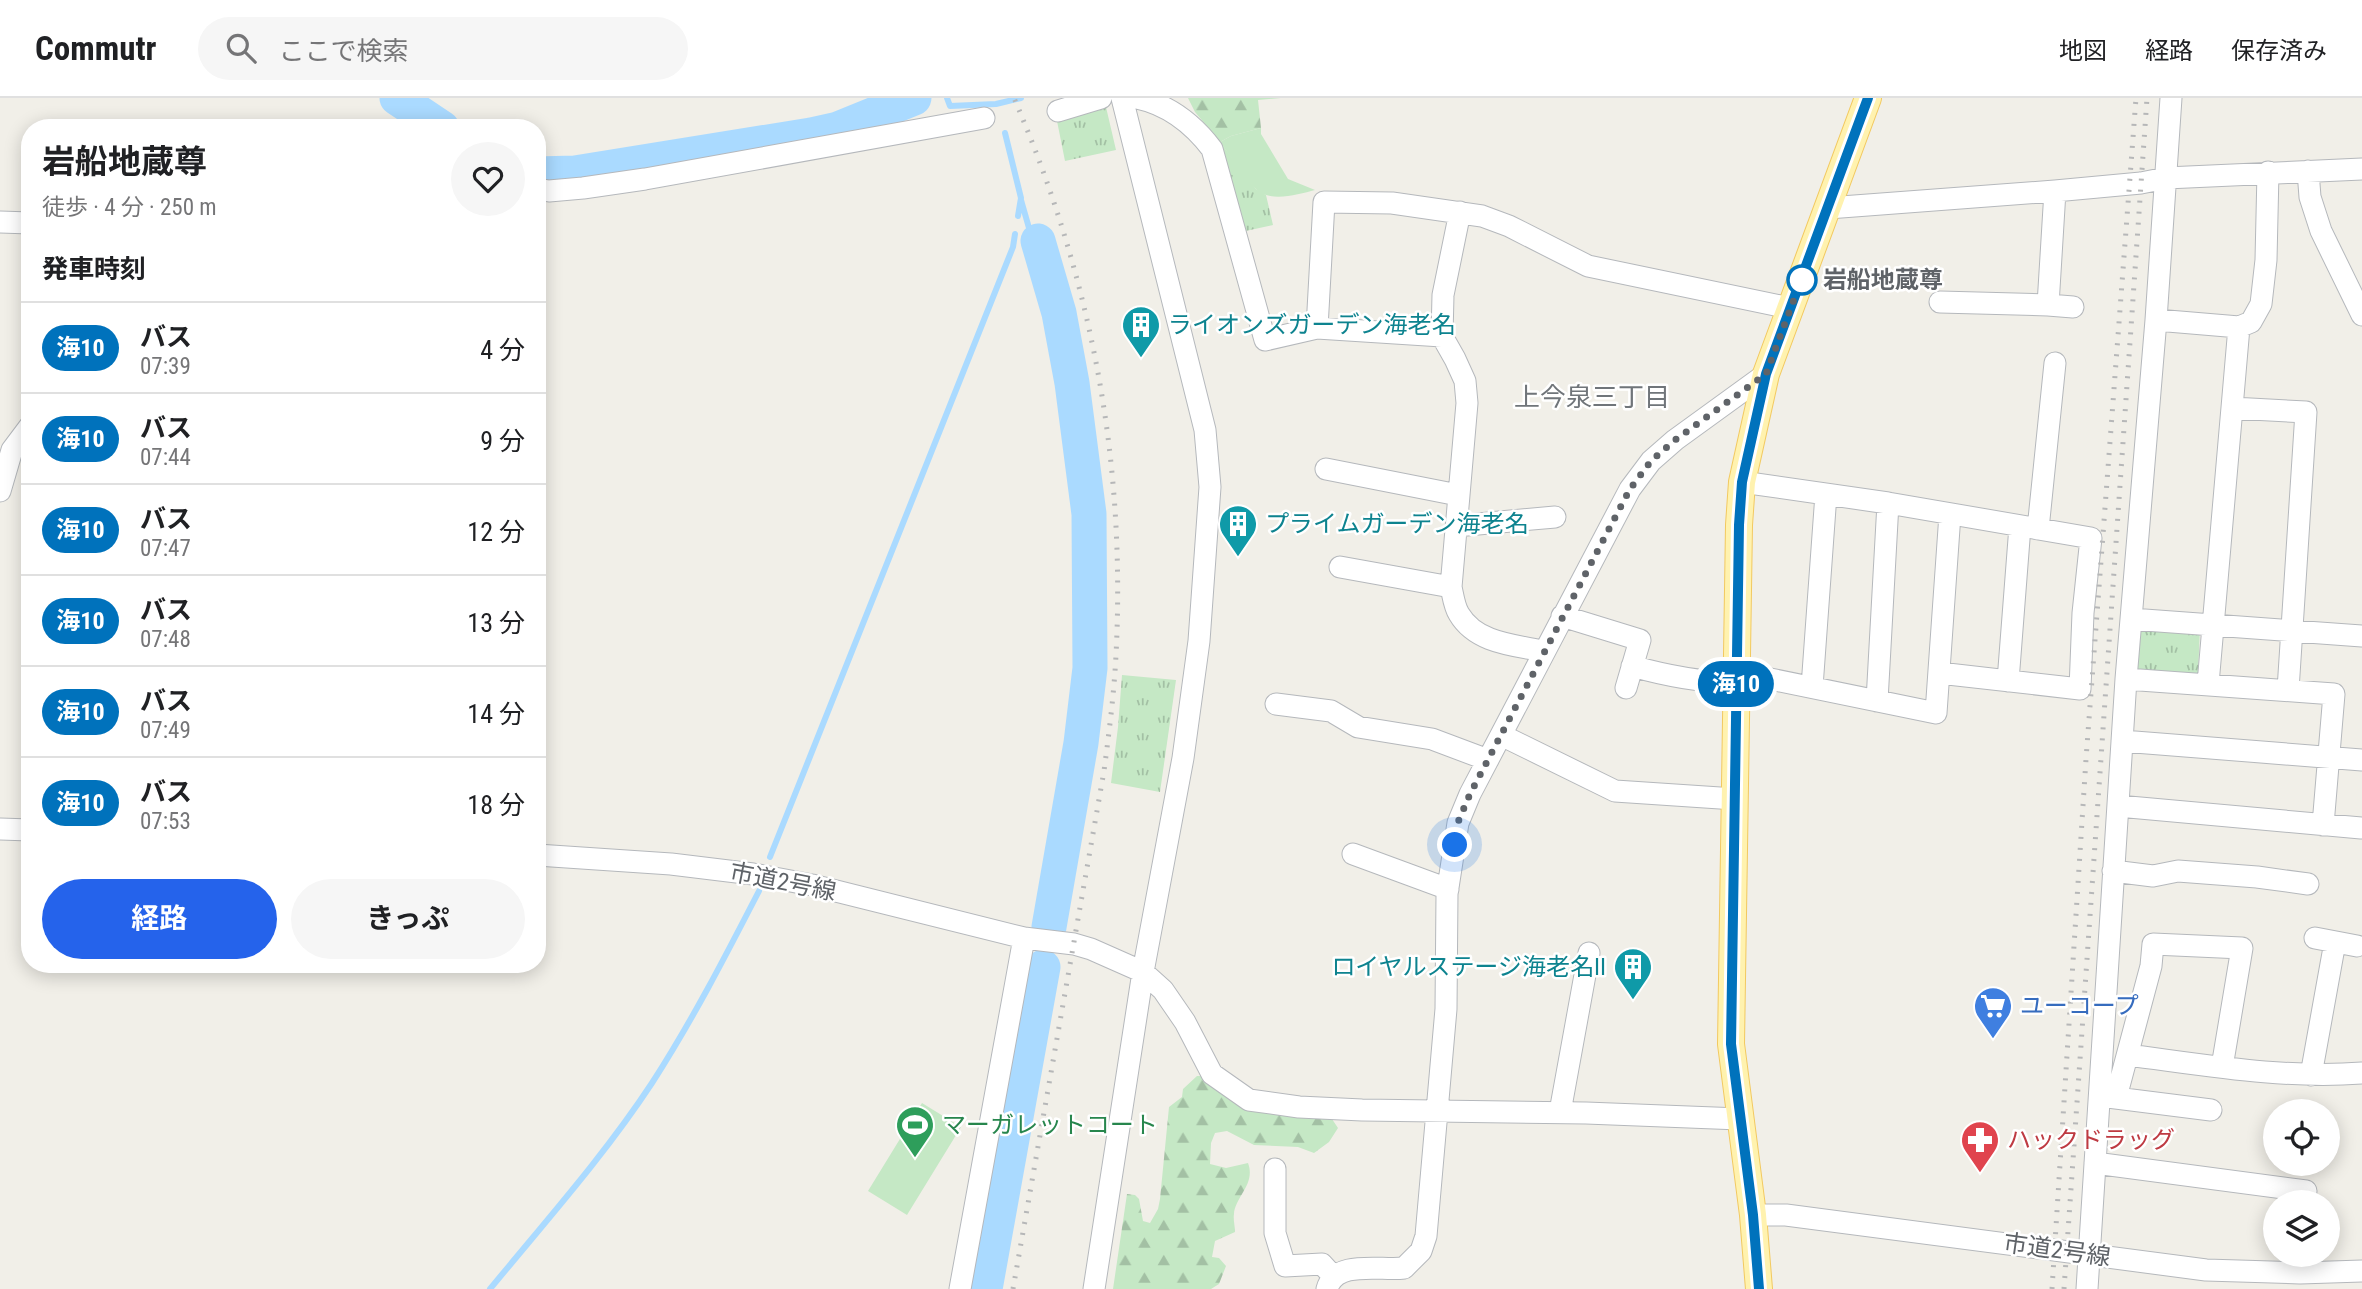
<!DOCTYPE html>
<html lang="ja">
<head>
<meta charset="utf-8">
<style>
  :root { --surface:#fff; --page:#f6f6f6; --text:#202124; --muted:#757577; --line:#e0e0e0; --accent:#2563eb }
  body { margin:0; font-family:"Roboto Condensed","Noto Sans JP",sans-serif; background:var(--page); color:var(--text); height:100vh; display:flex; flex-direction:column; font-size:26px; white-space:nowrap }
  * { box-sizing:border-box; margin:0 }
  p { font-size:23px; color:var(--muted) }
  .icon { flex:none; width:38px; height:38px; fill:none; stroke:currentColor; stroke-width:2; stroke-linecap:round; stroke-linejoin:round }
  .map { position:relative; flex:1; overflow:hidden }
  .details { position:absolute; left:21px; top:21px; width:525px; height:854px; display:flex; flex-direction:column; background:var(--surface); border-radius:28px; box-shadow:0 4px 18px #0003 }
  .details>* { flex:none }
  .badge { padding:0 14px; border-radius:23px; font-size:24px; line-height:46px }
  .controls { position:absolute; left:2263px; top:1001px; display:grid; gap:14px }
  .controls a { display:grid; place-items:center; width:77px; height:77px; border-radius:50%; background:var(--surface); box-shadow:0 4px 18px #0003; font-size:35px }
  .you { position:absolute; width:35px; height:35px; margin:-18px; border:5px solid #fff; border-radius:50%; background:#1a73e8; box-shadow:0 0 0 10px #1a73e833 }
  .map>.badge { position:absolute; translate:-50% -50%; box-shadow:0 0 0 4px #fff }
  h2 { padding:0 21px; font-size:26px; line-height:63px }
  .round { display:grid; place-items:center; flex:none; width:74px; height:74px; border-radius:37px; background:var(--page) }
  .overview { display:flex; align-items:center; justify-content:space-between; height:119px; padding:0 21px }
  h1 { font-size:33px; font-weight:700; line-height:52px }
  .action { display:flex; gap:14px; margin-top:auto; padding:14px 21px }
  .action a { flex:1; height:80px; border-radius:42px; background:var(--accent); color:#fff; font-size:28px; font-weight:700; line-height:80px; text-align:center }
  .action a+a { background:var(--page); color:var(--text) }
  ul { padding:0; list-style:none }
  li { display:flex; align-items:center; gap:21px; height:91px; padding:0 21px; border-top:2px solid var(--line) }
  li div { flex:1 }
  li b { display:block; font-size:26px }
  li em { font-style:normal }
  li .badge { min-width:77px; font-weight:700; text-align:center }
  header { display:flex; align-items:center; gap:42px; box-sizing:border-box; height:98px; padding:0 35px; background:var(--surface); border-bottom:2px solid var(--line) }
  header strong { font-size:33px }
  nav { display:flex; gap:38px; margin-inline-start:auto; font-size:24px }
  .search { width:490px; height:63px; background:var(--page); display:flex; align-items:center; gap:18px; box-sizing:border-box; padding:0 24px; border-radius:38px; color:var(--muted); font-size:26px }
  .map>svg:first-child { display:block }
  .green { fill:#c5e8c5 }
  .forest { fill:url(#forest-firs) }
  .park { fill:url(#park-tufts) }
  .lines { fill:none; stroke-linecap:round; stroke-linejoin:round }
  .stream { stroke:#aadaff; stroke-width:6 }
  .river { stroke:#aadaff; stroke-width:35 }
  .minor-casing { stroke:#b5b8bc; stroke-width:23 }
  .major-casing { stroke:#f2c960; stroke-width:28 }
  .minor { stroke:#fff; stroke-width:21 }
  .major { stroke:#fff2af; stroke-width:26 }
  .rail { stroke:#b6b7b8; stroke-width:5; stroke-dasharray:2 9; stroke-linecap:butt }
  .line-casing { stroke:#fff; stroke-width:16 }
  .line { stroke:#0072bc; stroke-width:10 }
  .walk { stroke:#5f6368; stroke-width:7; stroke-dasharray:0 12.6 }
  .stop-dot { fill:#fff; stroke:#0072bc; stroke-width:3.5 }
  .labels { text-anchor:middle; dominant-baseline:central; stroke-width:5; stroke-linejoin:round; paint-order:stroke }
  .stop-label { font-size:24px; font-weight:bold; fill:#5f6368; stroke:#fff; text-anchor:start }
  .culture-label { font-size:24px; fill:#0d838f; stroke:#fff; text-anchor:start }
  .street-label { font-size:24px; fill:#5f6368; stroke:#fff }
  .shop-label { font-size:24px; fill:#366cbe; stroke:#fff; text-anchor:start }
  .leisure-label { font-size:24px; fill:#27864d; stroke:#fff; text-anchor:start }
  .health-label { font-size:24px; fill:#be3a42; stroke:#fff; text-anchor:start }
  .neighbourhood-label { font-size:26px; fill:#70757a; stroke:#fff }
</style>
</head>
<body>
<header>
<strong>Commutr</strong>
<div class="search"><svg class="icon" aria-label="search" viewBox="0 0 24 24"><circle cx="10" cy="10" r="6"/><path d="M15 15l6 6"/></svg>ここで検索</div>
<nav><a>地図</a><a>経路</a><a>保存済み</a></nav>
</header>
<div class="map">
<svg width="2362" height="1191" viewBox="0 0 2362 1191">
  <defs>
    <pattern id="forest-firs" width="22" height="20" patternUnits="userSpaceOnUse" patternTransform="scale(1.75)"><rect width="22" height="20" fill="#c5e8c5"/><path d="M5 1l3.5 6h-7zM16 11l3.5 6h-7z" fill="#a3c0a4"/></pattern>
    <pattern id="park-tufts" width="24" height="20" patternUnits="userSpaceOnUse" patternTransform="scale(1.75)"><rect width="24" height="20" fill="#c5e8c5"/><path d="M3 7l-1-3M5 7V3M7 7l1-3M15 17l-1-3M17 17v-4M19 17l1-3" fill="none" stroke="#a3c0a4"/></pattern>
  </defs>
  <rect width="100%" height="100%" fill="#f1efe8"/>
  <path class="green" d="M1261,30V36L1288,81L1315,92C1300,96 1276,103 1261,95C1250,88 1229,56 1220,44L1231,38Z
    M922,1005L961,1029L907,1117L868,1093Z"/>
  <path class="forest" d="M1188,0H1281L1258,2L1261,30L1231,38L1220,44L1195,14Z
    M1197,978H1204L1236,1006L1260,1014H1284L1332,1021L1338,1030L1329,1044L1314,1055L1298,1049L1254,1047L1227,1033L1215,1035L1211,1045L1210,1066L1226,1070L1248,1065C1256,1086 1235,1099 1234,1116C1233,1121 1235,1128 1235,1134L1215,1143L1212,1159L1219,1160L1226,1168L1219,1186L1211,1191H1113L1127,1096L1135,1097L1139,1101L1143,1123L1150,1125L1158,1111L1160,1101L1169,1009L1182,999L1183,991Z"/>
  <path class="park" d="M1099,5L1106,9L1116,52L1065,63L1056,18Z
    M1220,44L1256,91L1266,97L1273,127L1241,134Z
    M2133,526L2200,529L2198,577L2130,574Z
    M1122,577L1176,582L1160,694L1111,685L1118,629Z"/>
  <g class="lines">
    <path class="stream" d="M947,0L950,8L996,6L1021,0
      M1005,35L1021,100L1018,118
      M1021,102L1029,130L1038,143
      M770,759L1013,149L1015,136
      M490,1191C545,1124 604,1058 652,985C692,923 725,859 759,793"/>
    <path class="river" d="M397,0L442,30
      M537,76L575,75L811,37L838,31L914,0
      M1038,143L1059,215L1072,285L1089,416L1090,570L1081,645L1049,829
      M985,1191L1043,869"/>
    <defs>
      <path id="minor" d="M1137,0C1170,7 1193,26 1212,51L1265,242L1317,230L1442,238
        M1058,13L1101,0
        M2308,73L2310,99L2321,133L2362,217
        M537,91L549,93L583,90L645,81L984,20
        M2055,93L2048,207L2073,209
        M1828,110L2055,93L2141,85L2166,80L2362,71
        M1460,114L1443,197L1442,238L1455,261L1465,283L1467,305L1451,489C1453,497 1454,508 1459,516C1476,545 1513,547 1543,553
        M0,124L30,125
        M1940,204L2048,207
        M2156,222L2239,229L2251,224L2261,206L2266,162L2268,74
        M1317,230L1324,104L1392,105L1482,118L1509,128L1588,168L1790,210
        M2232,310L2306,314L2288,592
        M1326,371L1458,397
        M1742,384L1888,405L2091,440L2083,515L2080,591L1939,575
        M0,393L12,352L30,328
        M1456,428L1555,419
        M2038,431L2055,265
        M1340,469L1451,489
        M1562,518L1640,542L1626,590
        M2131,521L2362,538
        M1632,568C1667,578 1700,584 1736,585
        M1736,574L1936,615L1950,416
        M2126,581L2334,596L2323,727
        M2008,583L2020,428
        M2208,586L2239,229
        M1812,589L1826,396
        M1877,603L1888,405
        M1276,606L1331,613L1358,629L1432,641L1488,662
        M1501,637L1615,693L1735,701
        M2122,643L2362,662
        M2118,708L2361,730
        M0,731L30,732
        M1353,756L1448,791
        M537,757L671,766L753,776L812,787L1024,840L1074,846L1091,851L1143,874L1163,892L1185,924L1212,976L1249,1002L1299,1009L1362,1012L1586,1015L1740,1021
        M2113,773L2153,778L2178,773L2257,779L2308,786
        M2315,840L2357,848
        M2128,957C2206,967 2283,981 2362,975
        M2311,977L2335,844
        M2100,998L2119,988L2151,868L2153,846L2242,850L2222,969
        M2100,998L2211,1012
        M1560,1014L1589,855
        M2095,1065L2306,1093L2302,1104
        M1275,1071V1135L1285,1168L1322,1166L1333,1178
        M1753,1117H1786L2206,1172L2300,1175L2362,1173
        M960,1191L1024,840
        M1094,1191L1143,874L1183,660L1199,543L1210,389L1205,332L1122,0
        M1327,1191C1335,1161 1381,1173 1404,1170L1421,1153L1426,1138L1446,911L1447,796L1458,725L1470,696L1630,391L1651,363L1675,342L1766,276
        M2087,1191L2126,581L2156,222L2171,0"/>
      <path id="major" d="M1759,1191L1753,1117L1731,946L1739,427L1742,384L1766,276L1868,0"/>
    </defs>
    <use href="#minor" class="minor-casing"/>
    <use href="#major" class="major-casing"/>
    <use href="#minor" class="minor"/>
    <use href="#major" class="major"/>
    <path class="rail" d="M1013,1191L1104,673C1109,635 1114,596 1116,557C1126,363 1091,179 1014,0
      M2052,1191L2086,661L2136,0
      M2064,1191L2147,0"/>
  </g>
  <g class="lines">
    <defs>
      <path id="line" d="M1759,1191L1753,1117L1731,946L1739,427L1742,384L1766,276L1868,0"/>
    </defs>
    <use href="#line" class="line-casing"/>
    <use href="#line" class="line"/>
    <path class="walk" d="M1455,747L1458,724L1470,696L1630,391L1651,363L1675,342L1766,276L1805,172L1802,182"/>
  </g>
  <defs>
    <symbol id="building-pin" viewBox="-11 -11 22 30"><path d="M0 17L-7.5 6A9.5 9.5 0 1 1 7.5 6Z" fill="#0f9aa8" stroke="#fff"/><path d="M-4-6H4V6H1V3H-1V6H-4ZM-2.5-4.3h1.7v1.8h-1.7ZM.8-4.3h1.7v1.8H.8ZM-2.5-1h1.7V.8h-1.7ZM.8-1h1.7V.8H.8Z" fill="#fff"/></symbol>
    <symbol id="supermarket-pin" viewBox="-11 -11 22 30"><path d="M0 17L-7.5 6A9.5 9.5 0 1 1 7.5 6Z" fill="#3f7fe0" stroke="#fff"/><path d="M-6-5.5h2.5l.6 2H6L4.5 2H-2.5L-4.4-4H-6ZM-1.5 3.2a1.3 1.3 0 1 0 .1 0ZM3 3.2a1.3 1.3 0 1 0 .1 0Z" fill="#fff"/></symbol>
    <symbol id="stadium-pin" viewBox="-11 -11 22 30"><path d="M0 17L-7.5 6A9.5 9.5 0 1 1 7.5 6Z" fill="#2e9e5b" stroke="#fff"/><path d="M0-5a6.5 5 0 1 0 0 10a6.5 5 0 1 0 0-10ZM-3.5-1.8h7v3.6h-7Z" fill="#fff"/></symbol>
    <symbol id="pharmacy-pin" viewBox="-11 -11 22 30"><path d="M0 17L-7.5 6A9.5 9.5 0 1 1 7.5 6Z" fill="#e0444e" stroke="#fff"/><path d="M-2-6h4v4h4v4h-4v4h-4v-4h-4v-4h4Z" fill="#fff"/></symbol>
  </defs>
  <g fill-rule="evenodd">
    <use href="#building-pin" x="1119" y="205" width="44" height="60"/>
    <use href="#building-pin" x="1216" y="404" width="44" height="60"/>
    <use href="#building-pin" x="1611" y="847" width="44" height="60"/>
    <use href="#supermarket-pin" x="1971" y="886" width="44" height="60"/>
    <use href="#stadium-pin" x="893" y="1005" width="44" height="60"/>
    <use href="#pharmacy-pin" x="1958" y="1020" width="44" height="60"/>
  </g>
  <circle class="stop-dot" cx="1802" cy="182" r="14"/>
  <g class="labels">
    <g class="stop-label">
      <text x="1823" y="182">岩船地蔵尊</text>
    </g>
    <g class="culture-label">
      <text x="1168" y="227">ライオンズガーデン海老名</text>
      <text x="1265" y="426">プライムガーデン海老名</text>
      <text x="1606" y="869" text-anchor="end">ロイヤルステージ海老名II</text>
    </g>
    <g class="street-label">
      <text transform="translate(783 784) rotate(11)">市道2号線</text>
      <text transform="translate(2057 1152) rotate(8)">市道2号線</text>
    </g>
    <g class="shop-label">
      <text x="2020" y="908">ユーコープ</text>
    </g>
    <g class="leisure-label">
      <text x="942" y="1027">マーガレットコート</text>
    </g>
    <g class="health-label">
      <text x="2007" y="1042">ハックドラッグ</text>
    </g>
    <g class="neighbourhood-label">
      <text x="1592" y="299">上今泉三丁目</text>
    </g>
  </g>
</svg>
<div class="controls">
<a><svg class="icon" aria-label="locate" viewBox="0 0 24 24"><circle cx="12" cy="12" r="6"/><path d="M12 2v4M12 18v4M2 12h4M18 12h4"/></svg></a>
<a><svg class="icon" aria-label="layers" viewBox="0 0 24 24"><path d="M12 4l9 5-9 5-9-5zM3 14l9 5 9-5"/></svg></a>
</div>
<div class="you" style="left:1455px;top:747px"></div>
<b class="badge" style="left:1736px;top:586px;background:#0072bc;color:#fff">海10</b>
<section class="details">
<div class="overview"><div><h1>岩船地蔵尊</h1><p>徒歩 · 4 分 · 250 m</p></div><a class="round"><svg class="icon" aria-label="heart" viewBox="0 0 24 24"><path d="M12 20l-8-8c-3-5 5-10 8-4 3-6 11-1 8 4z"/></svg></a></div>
<h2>発車時刻</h2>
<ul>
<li><span class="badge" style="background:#0072bc;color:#fff">海10</span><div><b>バス</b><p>07:39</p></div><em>4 分</em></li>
<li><span class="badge" style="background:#0072bc;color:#fff">海10</span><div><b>バス</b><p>07:44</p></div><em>9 分</em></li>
<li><span class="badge" style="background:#0072bc;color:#fff">海10</span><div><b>バス</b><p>07:47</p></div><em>12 分</em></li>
<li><span class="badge" style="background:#0072bc;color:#fff">海10</span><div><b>バス</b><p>07:48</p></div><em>13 分</em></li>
<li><span class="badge" style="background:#0072bc;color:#fff">海10</span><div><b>バス</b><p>07:49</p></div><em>14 分</em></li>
<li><span class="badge" style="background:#0072bc;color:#fff">海10</span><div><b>バス</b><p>07:53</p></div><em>18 分</em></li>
</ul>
<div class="action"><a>経路</a><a>きっぷ</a></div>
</section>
</div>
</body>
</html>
